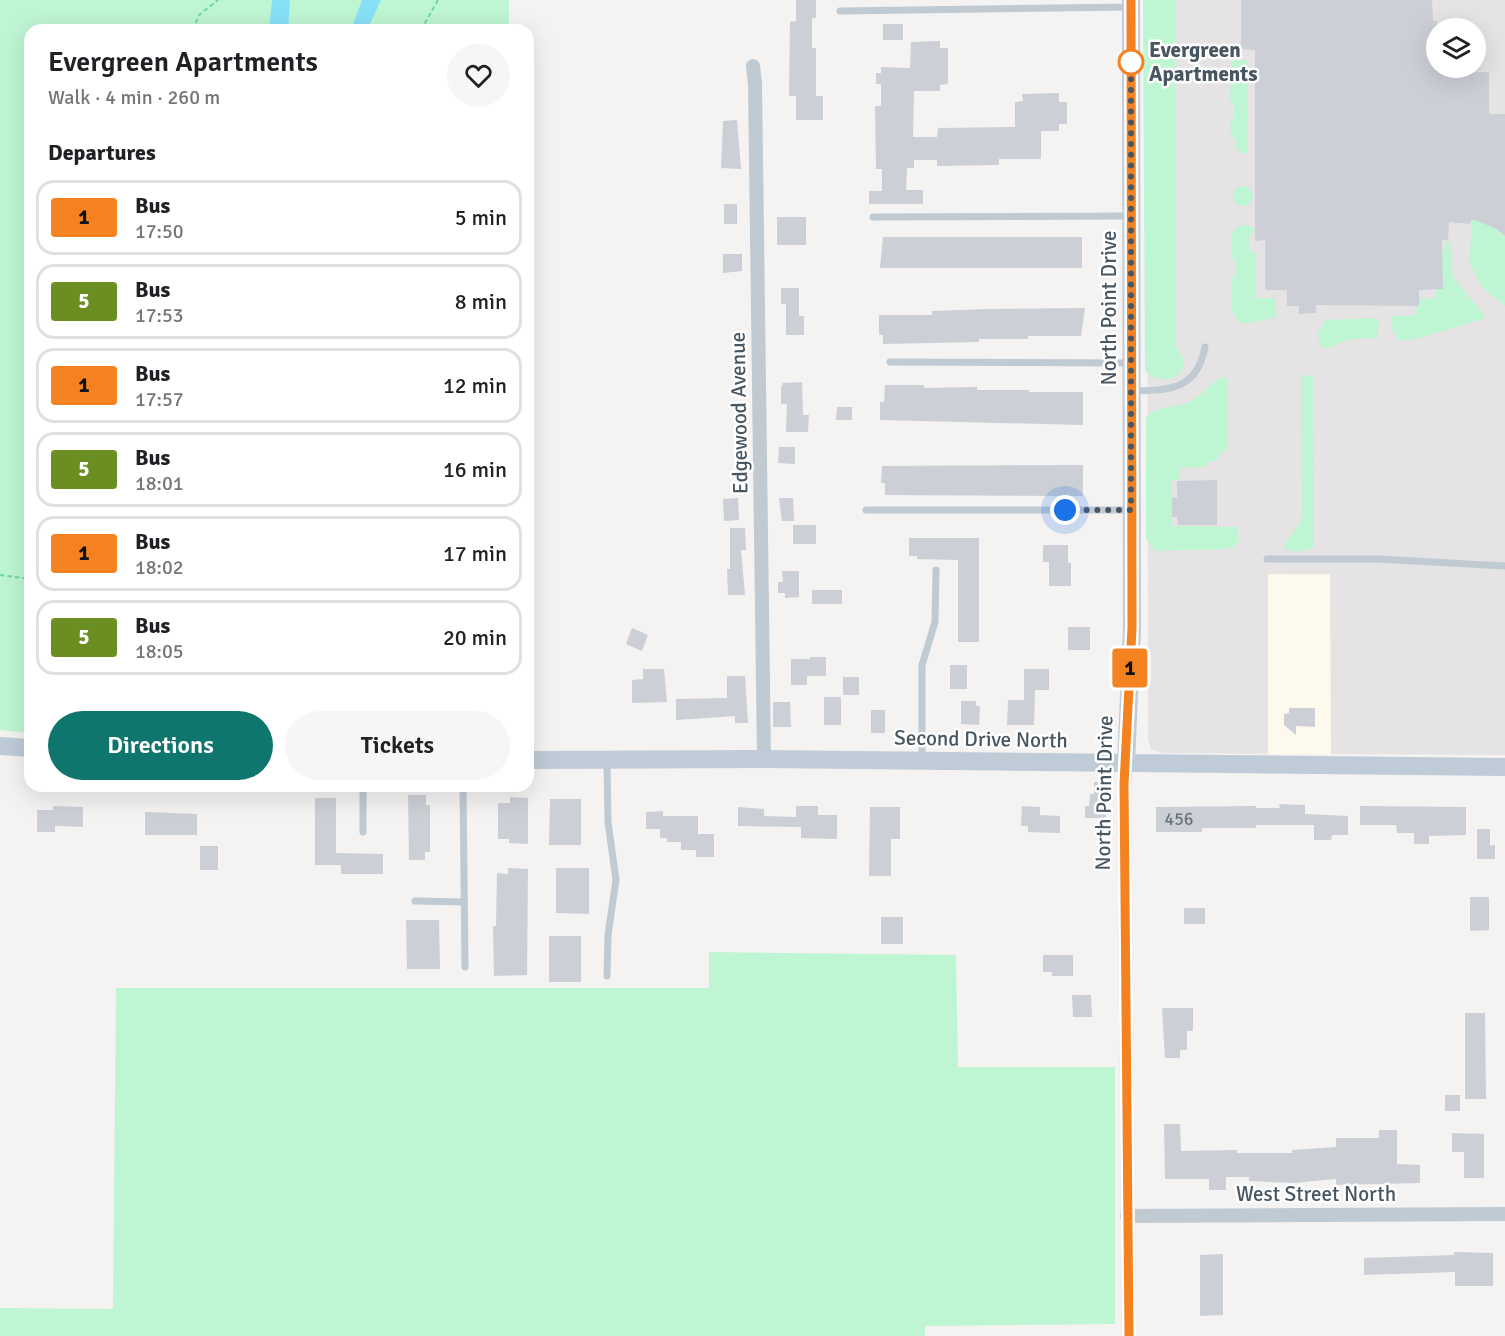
<!DOCTYPE html>
<html lang="en">
<head>
<meta charset="utf-8">
<style>
  :root { --surface:#fff; --page:#f6f6f6; --text:#202124; --muted:#757577; --line:#e0e0e0; --accent:#0f766e }
  body { margin:0; font-family:Signika,sans-serif; background:var(--page); color:var(--text); height:100vh; display:flex; flex-direction:column; font-size:22px; white-space:nowrap }
  * { box-sizing:border-box; margin:0 }
  p { font-size:20px; color:var(--muted) }
  .icon { flex:none; width:33px; height:33px; fill:none; stroke:currentColor; stroke-width:2; stroke-linecap:round; stroke-linejoin:round }
  .map { position:relative; flex:1; overflow:hidden }
  .sheet { position:absolute; left:24px; top:24px; width:510px; height:768px; display:flex; flex-direction:column; background:var(--surface); border-radius:18px; box-shadow:0 6px 24px #0002 }
  .sheet>* { flex:none }
  .badge { padding:0 12px; border-radius:4px; font-size:21px; line-height:39px }
  .tools { position:absolute; left:1426px; top:18px; display:grid; gap:12px }
  .tools a { display:grid; place-items:center; width:60px; height:60px; border-radius:50%; background:var(--surface); box-shadow:0 6px 24px #0002; font-size:30px }
  .you { position:absolute; width:30px; height:30px; margin:-15px; border:4px solid #fff; border-radius:50%; background:#1a73e8; box-shadow:0 0 0 9px #1a73e833 }
  .map>.badge { position:absolute; translate:-50% -50%; box-shadow:0 0 0 3px #fff }
  h2 { padding:0 24px; font-size:22px; line-height:54px }
  .round { display:grid; place-items:center; flex:none; width:63px; height:63px; border-radius:32px; background:var(--page) }
  .headline { display:flex; align-items:center; justify-content:space-between; height:102px; padding:0 24px }
  h1 { font-size:28px; font-weight:600; line-height:45px }
  .action { display:flex; gap:12px; margin-top:auto; padding:12px 24px }
  .action a { flex:1; height:69px; border-radius:36px; background:var(--accent); color:#fff; font-size:24px; font-weight:600; line-height:69px; text-align:center }
  .action a+a { background:var(--page); color:var(--text) }
  ul { padding:0; list-style:none }
  li { display:flex; align-items:center; gap:18px; height:75px; margin:0 12px 9px; padding:0 12px; border:3px solid var(--line); border-radius:18px }
  li div { flex:1 }
  li b { display:block; font-size:22px }
  li em { font-style:normal }
  li .badge { min-width:66px; font-weight:700; text-align:center }
  .map>svg:first-child { display:block }
  .commercial { fill:#fef9ed }
  .education { fill:#e6e3e4; fill-rule:evenodd }
  .green { fill:#bef5d2 }
  .water { fill:#87e1f6 }
  .building { fill:#cccfd5 }
  .lines { fill:none; stroke-linecap:round; stroke-linejoin:round }
  .path { stroke:#72d7a3; stroke-width:2; stroke-dasharray:4.5 3; stroke-linecap:butt }
  .lane { stroke:#bfcad3; stroke-width:7 }
  .street { stroke:#bfcad3; stroke-width:14 }
  .secondary { stroke:#bfcbd7; stroke-width:18 }
  .line-casing { stroke:#fff; stroke-width:14 }
  .line { stroke:#f58220; stroke-width:9 }
  .walk { stroke:#485662; stroke-width:6; stroke-dasharray:0 10.8 }
  .stop-dot { fill:#fff; stroke:#f58220; stroke-width:3 }
  .labels { text-anchor:middle; dominant-baseline:central; stroke-width:5; stroke-linejoin:round; paint-order:stroke }
  .number-label { font-size:18px; fill:#69747f }
  .stop-label { font-size:21px; font-weight:bold; fill:#485662; stroke:#fff; text-anchor:start }
  .street-label { font-size:21px; fill:#485662; stroke:#fff }
</style>
</head>
<body>
<div class="map">
<svg width="1505" height="1336" viewBox="0 0 1505 1336">
  <rect width="100%" height="100%" fill="#f5f2f2"/>
  <path class="commercial" d="M1268,574L1331,575V754H1268Z"/>
  <path class="education" d="M1147,0H1505V755L1331,754L1330,574H1268V754L1163,753L1151,749L1148,740ZM1437,28H1476V68H1437Z"/>
  <path class="green" d="M0,0H509V30H30V733L0,730Z
    M1143,0H1175V346C1184,356 1188,366 1178,375C1165,382 1155,381 1145,370Z
    M1235,60H1248V153H1241L1235,147V139L1231,136L1230,121L1234,117V105L1230,101L1231,63Z
    M1233 196a10 10 0 1 1 20 0a10 10 0 1 1-20 0Z
    M1472,219L1495,228L1505,236V306L1483,288L1469,263Z
    M1245,225L1254,228V233L1249,234V251L1256,252V298H1276V318C1262,318 1253,325 1238,322L1231,309V279L1235,275V261L1231,257L1232,233L1238,226Z
    M1446,242H1450L1453,277L1485,316L1483,319L1413,340H1398L1392,329V316L1416,315L1417,299L1436,298L1437,252L1443,251Z
    M1375,318L1379,324L1377,338L1349,339L1326,349L1319,344L1318,332L1326,320Z
    M1313,375L1314,546C1308,553 1292,552 1283,548C1288,537 1298,529 1302,516L1301,376Z
    M1221,377L1226,378L1227,383V449L1218,456V461L1207,462L1206,467L1180,468V480H1172V526L1237,527L1239,541L1235,547L1224,549L1155,551L1146,539V418C1156,405 1172,409 1186,403C1201,397 1208,386 1221,377Z
    M709,952L956,955L958,1067H1115V1324L925,1326V1336H0V1308L113,1309L116,988H709Z"/>
  <path class="water" d="M272,0H290L288,30H269Z
    M362,0H381L367,30H351Z"/>
  <path class="building" d="M796,0H816V18H812V48H816V96H823V120H796V96H789L790,22L796,21Z
    M1241,0H1432L1433,21H1437V68H1444V73L1489,72V114H1505V236L1495,228L1472,219L1470,224L1449,222L1448,240H1442L1443,289L1419,290V306L1316,305V313L1299,314V306H1287V290H1265V240L1255,241V50L1241,49Z
    M883,24H903V40H883Z
    M940,41V48H948V84L940,85V91H914L913,137H937L938,128L1015,127V102L1023,101L1022,94L1059,93V102H1067V124H1059V131H1041V159H999V165L937,166V160H914V168H907L906,190H923V204H869V191H882V169H876L875,106H881V84H876V73H881V67L910,68L911,42Z
    M737,120L741,169L721,168L723,121Z
    M724,204H737V224H724Z
    M777,217H806V245H777Z
    M883,237H1082V268H880Z
    M723,254H742V271L723,273Z
    M781,288H799V316H804V335H786V304H781Z
    M1085,308L1081,336H1028V339H979V342L883,344V335H879V315H932V311L986,309Z
    M802,382L803,415H809L808,432H786L787,404H781V388L783,383Z
    M885,385H924V388L977,387V390H1029V392H1083V425L880,420V402H884Z
    M837,407H852V420H836Z
    M779,447H795V464L778,463Z
    M1083,465V496L885,495V483H881L882,466Z
    M1217,480V525H1178L1177,517H1172V497L1177,498V481Z
    M738,498L739,520L724,521L723,499Z
    M779,498H793L794,521H782Z
    M793,525H816V544H793Z
    M730,528H745L746,550H741L745,595H728L727,569H730Z
    M909,538H979V642H958V560L917,559V556H909Z
    M1043,545H1068V563H1071V586H1049V562H1043Z
    M782,571H799V597L785,598V593H778V582H783Z
    M812,590H842V604H812Z
    M1068,627H1090V650H1068Z
    M632,628L648,635L642,651L626,644Z
    M810,657H826V676H807V685H791V659H810Z
    M950,665H967V689H950Z
    M643,669H664L667,702L632,703V680L643,679Z
    M1024,669H1049V690H1035L1034,725H1007L1008,700H1024Z
    M727,676H745L748,723H735V716L676,720V699L727,698Z
    M843,677H859V695H843Z
    M824,697H841V725H824Z
    M961,701H976V706H980L979,725L961,724Z
    M773,702H790L791,727H773Z
    M1289,708H1315V727L1296,726V735L1284,725V714L1289,713Z
    M871,710H885V733H871Z
    M1094,782H1106V818H1085V806H1089L1090,794H1094Z
    M408,795H426V805H430V852H425V860H409Z
    M510,797L528,798V844L509,843V839H498V803H510Z
    M315,798H336V853L383,854V874H341V865H315Z
    M550,799H581V845H549Z
    M1279,804L1305,805V814L1348,816V835H1332L1331,840H1314V825H1256V828H1202V832H1156V807L1256,806V808H1280Z
    M53,806L83,807V827L55,826V832H37V810H53Z
    M796,806H818V815H837V839L801,838V827L738,826V807L764,809V816L796,817Z
    M1022,806L1040,807V815L1060,816V833L1028,832V826H1021Z
    M1360,806L1466,807V835L1429,836V844H1414V833H1397L1396,825H1360Z
    M870,807H900V839H891V876H869Z
    M663,811V816H698V834H714V857H696V850H681V842H667V838H660V829H646V812Z
    M145,812L197,814V835H145Z
    M1477,829H1490V846L1495,845V859H1477Z
    M200,846H218V870H200Z
    M508,868L528,869L527,975L494,976L493,926H496L497,873L508,874Z
    M556,868H589V914L556,913Z
    M1470,897H1489V930L1470,931Z
    M1184,908H1205V924H1184Z
    M881,917H903V944H881Z
    M406,920H439L440,969H407Z
    M549,936H581V982H549Z
    M1043,955H1073V976H1052V972H1043Z
    M1072,995H1091L1092,1017H1073Z
    M1162,1008H1193V1031H1187V1050H1180V1058H1165Z
    M1465,1013H1485L1486,1099H1465Z
    M1445,1095H1460V1111H1445Z
    M1164,1124H1180L1181,1151L1237,1150V1153H1292V1150L1336,1147V1138H1379V1130H1397V1164L1420,1165V1183L1336,1185V1179L1293,1183L1249,1181V1177H1226V1190H1209V1179H1165Z
    M1452,1133L1484,1134V1178H1464V1152H1452Z
    M1454,1252L1493,1253V1286H1455V1272L1364,1275V1258L1454,1255Z
    M1223,1254V1315L1200,1316V1255Z"/>
  <g class="lines">
    <path class="path" d="M193,30L199,15L218,0
      M421,30L438,0
      M0,575L30,579"/>
    <path class="lane" d="M840,11L1131,7
      M873,217L1131,216
      M890,362L1131,363
      M1134,391C1172,390 1197,389 1205,347
      M866,510H1131
      M1267,559H1379L1505,566
      M922,761V665L935,622L936,570
      M363,786V832
      M463,786L465,967
      M415,901L464,902
      M607,976L608,935L616,880L608,822L607,762"/>
    <path class="street" d="M753,66L755,84L764,759
      M1126,763L1124,784L1129,1336
      M1127,1216L1505,1214"/>
    <path class="secondary" d="M0,746L30,748
      M528,760L764,759L1505,767
      M1126,763L1132,629L1131,0"/>
  </g>
  <g class="lines">
    <defs>
      <path id="line" d="M1129,1336L1124,784L1132,628L1131,0"/>
    </defs>
    <use href="#line" class="line-casing"/>
    <use href="#line" class="line"/>
    <path class="walk" d="M1065,510H1131V54V62"/>
  </g>
  <circle class="stop-dot" cx="1131" cy="62" r="12"/>
  <g class="labels">
    <g class="number-label">
      <text x="1179" y="819">456</text>
    </g>
    <g class="stop-label">
      <text x="1149" y="50">Evergreen<tspan x="1149" dy="24">Apartments</tspan></text>
    </g>
    <g class="street-label">
      <text transform="translate(1109 308) rotate(-90)">North Point Drive</text>
      <text transform="translate(739 413) rotate(-91)">Edgewood Avenue</text>
      <text transform="translate(981 739) rotate(1)">Second Drive North</text>
      <text transform="translate(1104 793) rotate(-89)">North Point Drive</text>
      <text x="1316" y="1194">West Street North</text>
    </g>
  </g>
</svg>
<div class="tools">
<a><svg class="icon" aria-label="layers" viewBox="0 0 24 24"><path d="M12 4l9 5-9 5-9-5zM3 14l9 5 9-5"/></svg></a>
</div>
<div class="you" style="left:1065px;top:510px"></div>
<b class="badge" style="left:1130px;top:668px;background:#f58220;color:#111">1</b>
<section class="sheet">
<div class="headline"><div><h1>Evergreen Apartments</h1><p>Walk · 4 min · 260 m</p></div><a class="round"><svg class="icon" aria-label="heart" viewBox="0 0 24 24"><path d="M12 20l-8-8c-3-5 5-10 8-4 3-6 11-1 8 4z"/></svg></a></div>
<h2>Departures</h2>
<ul>
<li><span class="badge" style="background:#f58220;color:#111">1</span><div><b>Bus</b><p>17:50</p></div><em>5 min</em></li>
<li><span class="badge" style="background:#6b8e23;color:#fff">5</span><div><b>Bus</b><p>17:53</p></div><em>8 min</em></li>
<li><span class="badge" style="background:#f58220;color:#111">1</span><div><b>Bus</b><p>17:57</p></div><em>12 min</em></li>
<li><span class="badge" style="background:#6b8e23;color:#fff">5</span><div><b>Bus</b><p>18:01</p></div><em>16 min</em></li>
<li><span class="badge" style="background:#f58220;color:#111">1</span><div><b>Bus</b><p>18:02</p></div><em>17 min</em></li>
<li><span class="badge" style="background:#6b8e23;color:#fff">5</span><div><b>Bus</b><p>18:05</p></div><em>20 min</em></li>
</ul>
<div class="action"><a>Directions</a><a>Tickets</a></div>
</section>
</div>
</body>
</html>
